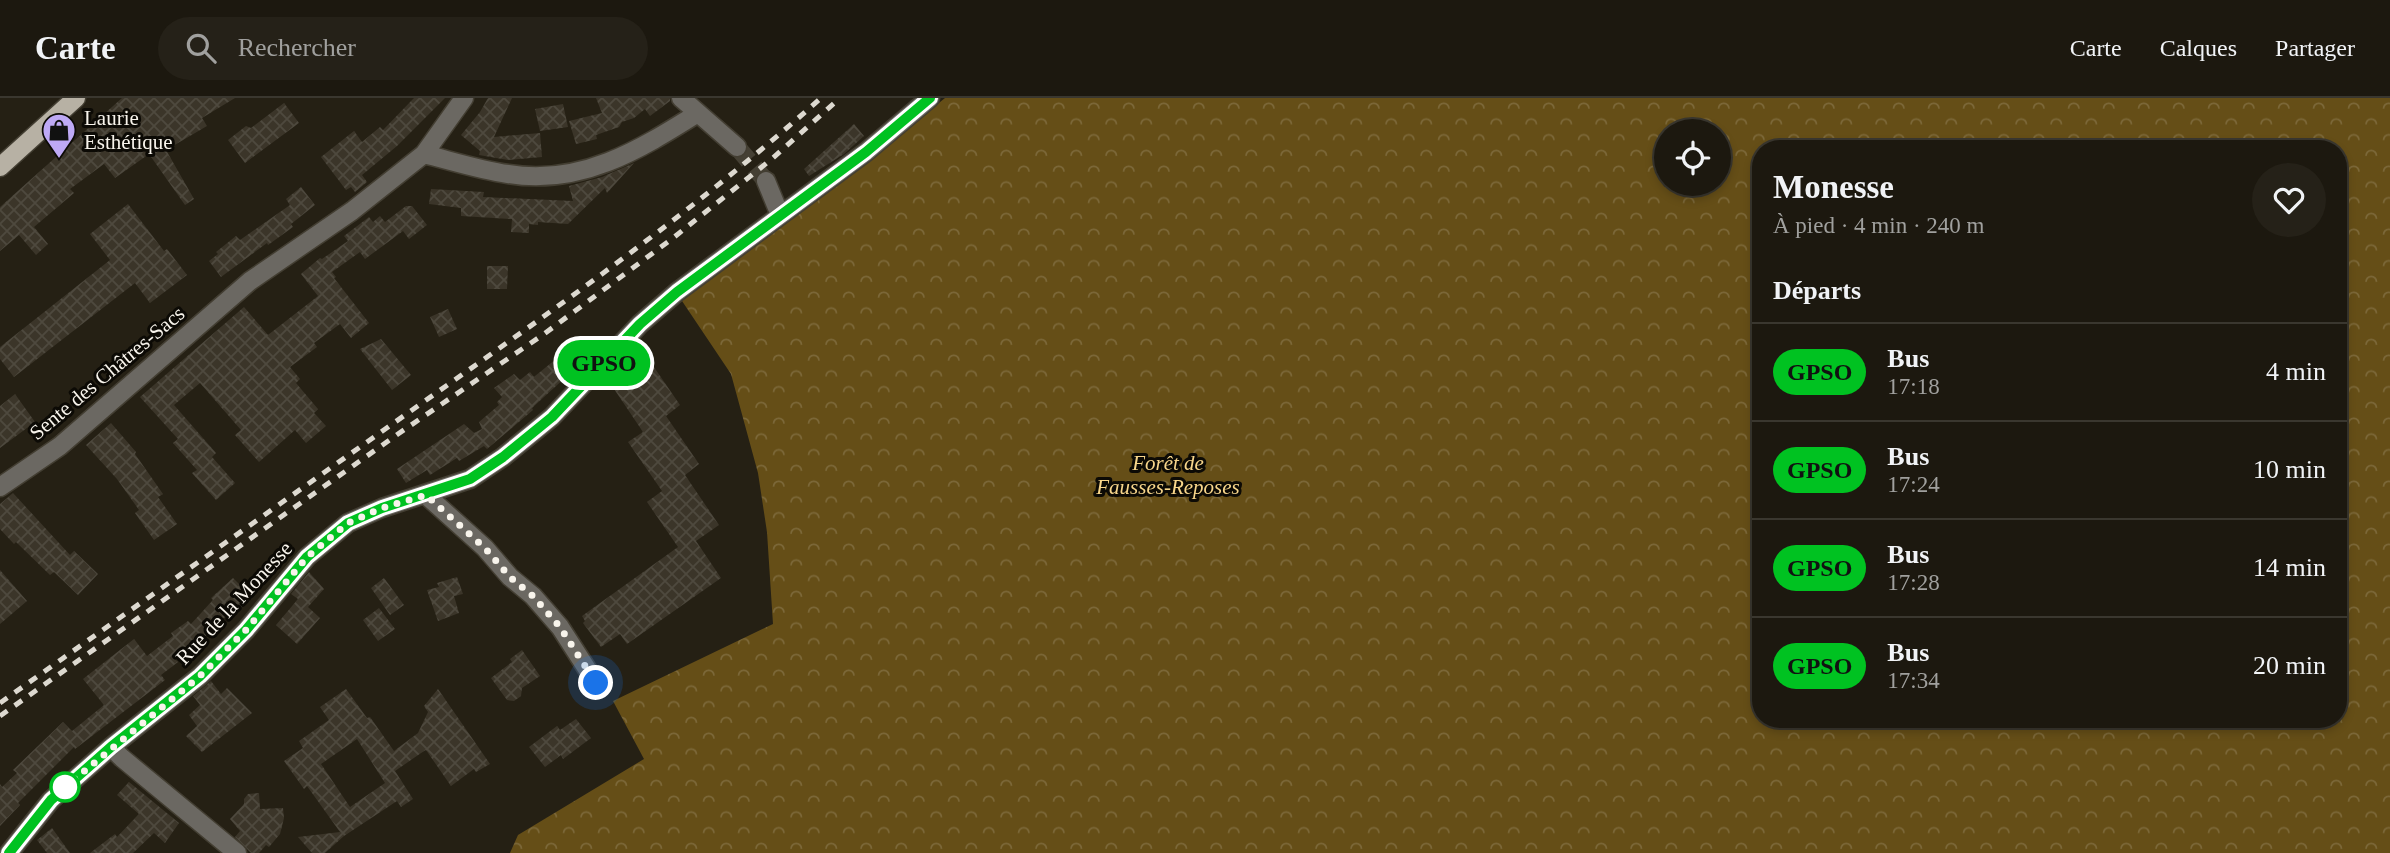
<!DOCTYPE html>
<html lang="fr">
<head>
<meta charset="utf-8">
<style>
  :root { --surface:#1c180f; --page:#252118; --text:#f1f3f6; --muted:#a0a09e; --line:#3a372f }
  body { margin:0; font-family:Georgia,serif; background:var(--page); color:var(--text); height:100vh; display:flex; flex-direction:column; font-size:26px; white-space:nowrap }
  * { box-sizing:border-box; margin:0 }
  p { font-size:23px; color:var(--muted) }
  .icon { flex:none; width:38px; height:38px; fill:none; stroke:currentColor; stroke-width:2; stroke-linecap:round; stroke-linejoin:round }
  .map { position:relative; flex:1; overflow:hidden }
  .drawer { position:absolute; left:1752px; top:42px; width:595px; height:588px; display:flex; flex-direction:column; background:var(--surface); border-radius:28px; box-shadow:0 4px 10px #0003,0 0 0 2px var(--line) }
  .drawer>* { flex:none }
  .badge { padding:0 14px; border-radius:23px; font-size:24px; line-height:46px }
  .fabs { position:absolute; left:1654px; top:21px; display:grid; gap:14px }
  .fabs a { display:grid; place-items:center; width:77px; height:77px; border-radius:50%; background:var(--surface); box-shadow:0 4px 10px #0003,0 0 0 2px var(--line); font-size:35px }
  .you { position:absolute; width:35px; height:35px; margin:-18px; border:5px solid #fff; border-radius:50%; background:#1a73e8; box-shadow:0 0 0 10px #1a73e833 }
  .map>.badge { position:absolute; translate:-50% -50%; box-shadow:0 0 0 4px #fff }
  h2 { padding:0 21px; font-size:26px; line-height:63px }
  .round { display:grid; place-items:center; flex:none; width:74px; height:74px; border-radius:37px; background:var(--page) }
  .overview { display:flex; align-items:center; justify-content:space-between; height:119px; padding:0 21px }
  h1 { font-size:33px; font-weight:800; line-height:52px }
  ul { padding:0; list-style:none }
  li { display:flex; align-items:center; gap:21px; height:98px; padding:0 21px; border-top:2px solid var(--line) }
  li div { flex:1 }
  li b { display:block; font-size:26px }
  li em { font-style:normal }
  li .badge { min-width:77px; font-weight:700; text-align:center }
  header { display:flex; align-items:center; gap:42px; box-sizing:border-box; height:98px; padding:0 35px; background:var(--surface); border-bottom:2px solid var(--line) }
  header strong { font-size:33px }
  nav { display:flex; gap:38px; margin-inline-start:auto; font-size:24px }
  .search { width:490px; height:63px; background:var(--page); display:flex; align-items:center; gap:18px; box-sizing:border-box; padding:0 24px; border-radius:38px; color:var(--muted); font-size:26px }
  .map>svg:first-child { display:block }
  .forest { fill:url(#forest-crowns); fill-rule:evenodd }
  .building { fill:url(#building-cross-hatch); fill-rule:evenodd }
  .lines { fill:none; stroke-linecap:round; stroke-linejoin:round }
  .minor-tunnel { stroke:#454034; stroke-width:18; stroke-dasharray:18 9; stroke-linecap:butt }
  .minor-casing { stroke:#433e32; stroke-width:21 }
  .major-casing { stroke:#433e32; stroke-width:21 }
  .minor { stroke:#6b6862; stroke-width:18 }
  .major { stroke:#b7b1a4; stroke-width:18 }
  .rail { stroke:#ddd9d0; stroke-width:5; stroke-dasharray:9 9; stroke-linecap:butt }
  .line-casing { stroke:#fff; stroke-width:16 }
  .line { stroke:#00c221; stroke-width:10 }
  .walk { stroke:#f8f4ec; stroke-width:7; stroke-dasharray:0 12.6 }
  .stop-dot { fill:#fff; stroke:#00c221; stroke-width:3.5 }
  .labels { text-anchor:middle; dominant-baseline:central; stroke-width:6; stroke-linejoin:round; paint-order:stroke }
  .poi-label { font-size:21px; fill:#f8f4ec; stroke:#0c0a05; text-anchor:start }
  .street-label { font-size:21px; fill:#f8f4ec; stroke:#0c0a05 }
  .park-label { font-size:21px; font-style:italic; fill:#f8d68b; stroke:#0c0a05 }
</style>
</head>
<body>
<header>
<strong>Carte</strong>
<div class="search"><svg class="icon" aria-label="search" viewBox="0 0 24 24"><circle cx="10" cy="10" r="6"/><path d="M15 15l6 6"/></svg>Rechercher</div>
<nav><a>Carte</a><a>Calques</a><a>Partager</a></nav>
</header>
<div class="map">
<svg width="2390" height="755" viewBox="0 0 2390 755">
  <defs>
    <pattern id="forest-crowns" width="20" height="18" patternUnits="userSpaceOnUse" patternTransform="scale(1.75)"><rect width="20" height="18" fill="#654e17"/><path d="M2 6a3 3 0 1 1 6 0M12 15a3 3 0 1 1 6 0" fill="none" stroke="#7c6839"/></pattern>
    <pattern id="building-cross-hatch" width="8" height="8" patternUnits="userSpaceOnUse" patternTransform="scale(1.75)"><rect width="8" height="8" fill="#3b3529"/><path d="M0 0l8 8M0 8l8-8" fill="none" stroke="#4e493e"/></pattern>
  </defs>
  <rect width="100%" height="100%" fill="#252014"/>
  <path class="forest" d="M945,0H2390V755H510L518,737L644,661L613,603L773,526L767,434L758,375L731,276L680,200L878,55ZM1666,33H1718V86H1666ZM1760,51H2338V621H1760Z"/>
  <path class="building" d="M122,0H235L202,20L207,28L166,52L194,101L185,107L149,56L115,80L104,66L70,91L74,95L34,129L48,146L36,157L19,137L0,153V109Z
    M414,0H445L397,48L362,77L367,84L355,94L351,89L346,92L321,59L354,33L362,44L380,29L383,32Z
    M488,0H512L494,39L540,35L542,59L508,62L479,57L480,53L461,37L480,14Z
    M596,0H670V3L650,18L645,11L634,20L622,24L619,29L596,37L597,41L576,46L569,23L602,15Z
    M284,5L299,25L245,65L228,42L246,28L251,30Z
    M563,6L568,29L540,33L535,11Z
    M854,26L864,38L844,56L809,78L804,71Z
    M634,65L607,95L605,90L568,126L538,124V127L529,126V135L511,134L512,121L461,118V110L429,106L431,91L484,94L483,99L573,103L569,88L602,79Z
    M301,89L315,107L291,126L293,129L268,147L267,145L221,179L209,163L218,156L216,154L236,138L240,142L290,107L286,101Z
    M128,106L164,153L167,151L187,177L150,205L135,185L14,279L0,261V249L110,162L90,136Z
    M406,108H412L427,127L409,141L403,133L365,161L360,154L332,174L336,179L334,180L369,225L351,240L340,226L314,245L317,249L290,269L300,281L296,285L318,311L314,315L326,328L306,345L295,332L259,364L235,337L241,332L200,285L174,307L216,355L212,359L235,385L216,402L192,375L197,372L173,345L178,341L140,299L244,209L268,237L318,198L301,176L320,160L322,161L348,143L344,138L369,119L373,124L380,118L385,124Z
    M487,168H508L507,191H487Z
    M448,211L457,231L439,239L430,219Z
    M576,239L591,256L532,310L533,312L487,351L484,348L459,363L457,360L430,377L427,372L406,385L397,371L464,326L474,335L482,331L479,324L499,307L497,304L502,299L494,290L514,276L520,282L530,274L534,279L562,256L560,253Z
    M381,241L411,277L392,292L360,251Z
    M647,259L680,307L666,318L699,366L685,377L719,427L696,443L721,480L627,546L620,536L601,549L583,525L585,523L582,518L678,449L647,404L662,393L628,344L643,334L610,285Z
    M15,296L35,324L0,350V308Z
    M111,325L136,354L135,356L163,396L158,399L177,426L154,442L135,415L139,412L117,381L86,347Z
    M13,395L70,457L74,453L98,476L78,497L54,474L50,477L16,444L14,446L0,431V406Z
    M0,472L27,503L0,526Z
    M309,474L324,491L308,509L320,520L297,546L276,527L298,501L291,496Z
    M457,479L463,496L454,498L459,515L438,523L427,492L439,489L437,485Z
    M233,480L252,499L230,520L227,517L202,542L176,562L178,564L161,577L165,582L75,651L74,649L18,705L20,707L0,728V686L2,689L17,675L13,672L63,624L72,633L104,607L83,581L134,541L147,558L173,538L171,535L188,523L191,526L213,502L211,500Z
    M384,480L404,507L390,517L371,490Z
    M379,510L395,531L378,543L363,522Z
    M522,552L540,578L522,590L521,598L514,603L507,602L491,580L512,564L510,561Z
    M211,583L221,596L227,590L252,615L202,654L186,638L197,628L189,617L200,607L193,598Z
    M346,591L367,620L370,619L394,653L418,635L428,614L424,608L438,591L490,666L476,674L474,671L451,688L426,652L424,653L395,673L413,701L401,709L397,703L344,738L325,755H312L298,739L340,734L307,688L304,691L284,663L303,650L299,643L329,622L320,609ZM357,641L385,685L350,709L321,666Z
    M576,621L591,640L563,661L561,657L545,669L529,649L557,628L560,632Z
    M129,684L179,725L165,745L154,735L133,755H90L115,736L117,739L139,716L117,697Z
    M259,695L260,711L283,710L284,720L280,736L269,749L266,747L259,755H251L235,739L240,733L230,721L244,706V701L248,696Z
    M52,730L70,755H47L37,742Z"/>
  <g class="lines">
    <path class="minor-tunnel" d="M737,49L766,83"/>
    <defs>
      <path id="minor" d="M681,0L737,49
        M424,56C452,63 480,72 508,76C581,88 639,52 698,15
        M766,83L780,117
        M0,389L60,348L250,183L352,113L424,56L464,0
        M426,397L485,450L510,479L533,498L560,529L596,585
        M111,649L122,660L237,755
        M9,755L51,702L111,649L200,578L246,532L307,459L348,425L382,410L470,381L503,359L552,319L640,226L677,194L866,54L930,0"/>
      <path id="major" d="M0,69L76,0"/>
    </defs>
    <use href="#minor" class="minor-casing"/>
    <use href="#major" class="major-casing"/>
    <use href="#minor" class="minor"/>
    <use href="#major" class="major"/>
    <path class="rail" d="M0,605C135,509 270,413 405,317C548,216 691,116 821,0
      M0,618L398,336L544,236L673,140L773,60L840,0"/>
  </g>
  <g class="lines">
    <defs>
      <path id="line" d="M9,755L51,702L111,649L200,578L246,532L307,459L348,425L382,410L470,381L503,359L552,319L640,226L677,194L866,54L930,0"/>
    </defs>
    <use href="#line" class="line-casing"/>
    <use href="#line" class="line"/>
    <path class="walk" d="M65,689L200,578L246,532L307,459L348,425L382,410L426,397L485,450L510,479L533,498L560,529L596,585"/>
  </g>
  <defs>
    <symbol id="shop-pin" viewBox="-11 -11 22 30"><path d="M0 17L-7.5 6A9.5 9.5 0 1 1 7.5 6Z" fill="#bea9f5" stroke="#0c0a05"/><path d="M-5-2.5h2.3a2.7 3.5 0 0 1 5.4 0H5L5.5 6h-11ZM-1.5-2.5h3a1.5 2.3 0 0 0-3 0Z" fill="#111"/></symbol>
  </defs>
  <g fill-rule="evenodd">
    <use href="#shop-pin" x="40" y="13" width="38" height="52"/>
  </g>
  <circle class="stop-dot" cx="65" cy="689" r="14"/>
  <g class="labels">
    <g class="poi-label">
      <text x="84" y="20">Laurie<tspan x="84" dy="24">Esthétique</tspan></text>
    </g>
    <g class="street-label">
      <text transform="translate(107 275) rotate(-40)">Sente des Châtres-Sacs</text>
      <text transform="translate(234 505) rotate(-47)">Rue de la Monesse</text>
    </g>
    <g class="park-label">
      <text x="1168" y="365">Forêt de<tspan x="1168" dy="24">Fausses-Reposes</tspan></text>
    </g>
  </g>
</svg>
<div class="fabs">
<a><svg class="icon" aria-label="locate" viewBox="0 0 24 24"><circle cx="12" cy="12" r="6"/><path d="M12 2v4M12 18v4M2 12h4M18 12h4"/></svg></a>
</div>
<div class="you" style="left:596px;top:585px"></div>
<b class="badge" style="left:604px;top:265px;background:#00c221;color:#111">GPSO</b>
<section class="drawer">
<div class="overview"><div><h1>Monesse</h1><p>À pied · 4 min · 240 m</p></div><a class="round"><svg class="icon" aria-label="heart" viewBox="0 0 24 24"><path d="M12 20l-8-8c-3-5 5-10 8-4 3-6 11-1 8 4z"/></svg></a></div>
<h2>Départs</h2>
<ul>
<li><span class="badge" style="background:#00c221;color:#111">GPSO</span><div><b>Bus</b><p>17:18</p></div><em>4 min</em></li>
<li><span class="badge" style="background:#00c221;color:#111">GPSO</span><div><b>Bus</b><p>17:24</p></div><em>10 min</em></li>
<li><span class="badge" style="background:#00c221;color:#111">GPSO</span><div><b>Bus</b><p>17:28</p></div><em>14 min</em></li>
<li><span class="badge" style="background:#00c221;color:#111">GPSO</span><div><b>Bus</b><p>17:34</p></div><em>20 min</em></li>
</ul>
</section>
</div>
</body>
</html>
